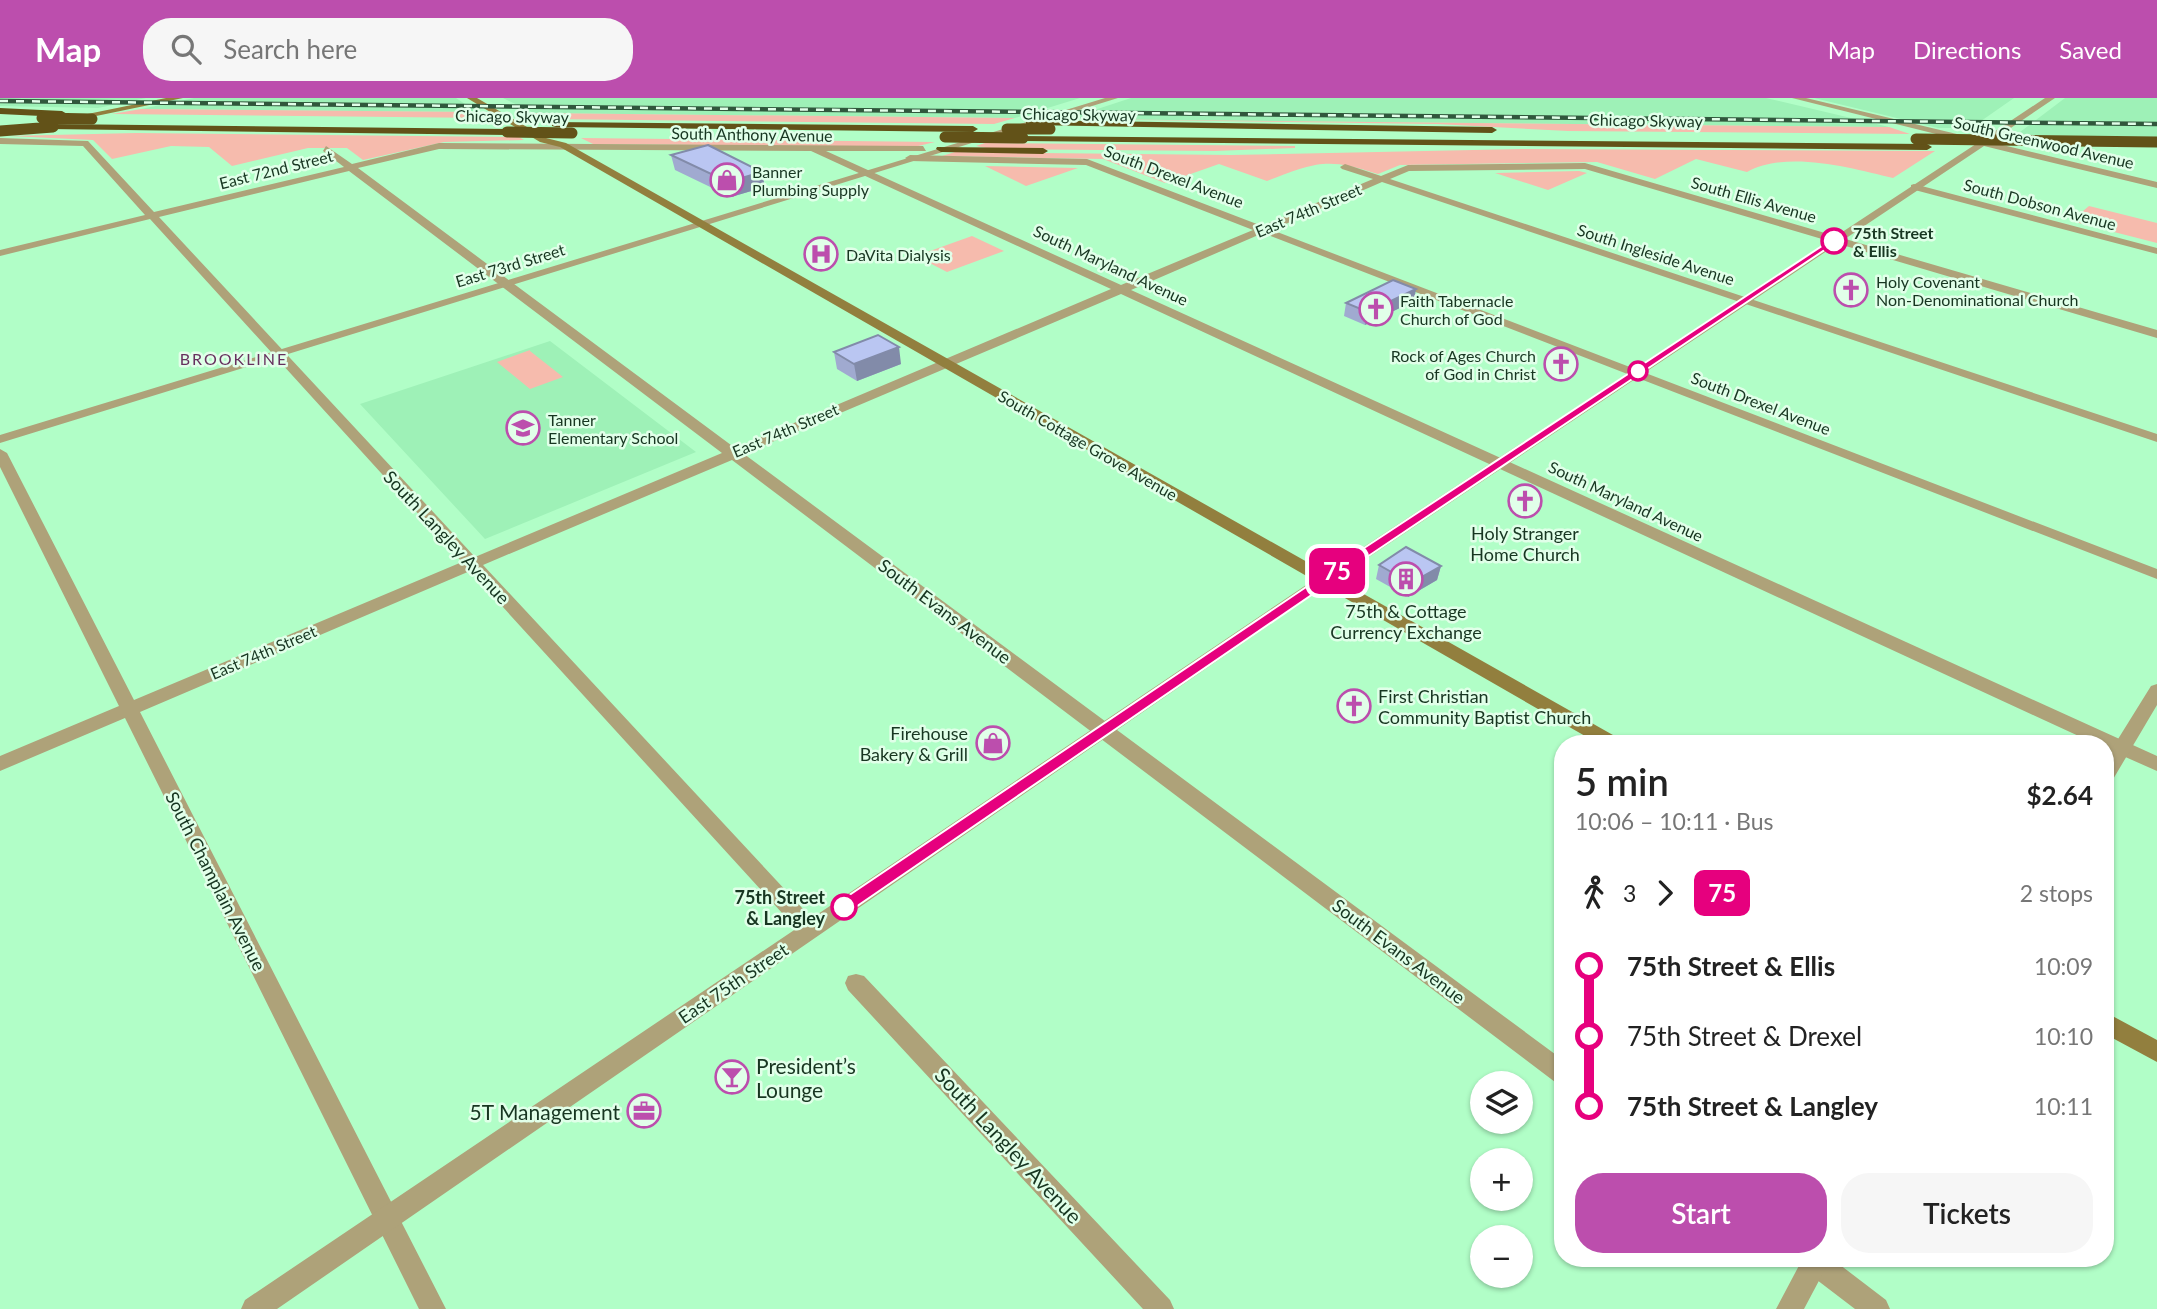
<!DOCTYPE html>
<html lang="en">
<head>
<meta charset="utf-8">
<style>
  :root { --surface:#fff; --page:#f6f6f6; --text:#222; --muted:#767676; --accent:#bc4ead }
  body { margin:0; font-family:Lato,sans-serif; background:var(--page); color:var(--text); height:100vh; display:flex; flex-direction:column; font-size:26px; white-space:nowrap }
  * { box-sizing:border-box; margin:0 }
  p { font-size:23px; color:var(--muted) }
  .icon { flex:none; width:38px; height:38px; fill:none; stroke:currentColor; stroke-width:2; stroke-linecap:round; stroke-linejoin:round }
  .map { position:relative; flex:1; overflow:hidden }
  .side { position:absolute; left:1554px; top:637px; width:560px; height:532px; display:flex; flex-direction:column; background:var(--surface); border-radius:28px; box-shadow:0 2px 5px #0004 }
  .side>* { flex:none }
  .badge { padding:0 14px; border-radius:10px; font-size:24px; line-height:46px }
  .controls { position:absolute; left:1470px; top:973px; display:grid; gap:14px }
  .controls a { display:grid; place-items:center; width:63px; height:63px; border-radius:50%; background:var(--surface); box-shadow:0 2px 5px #0004; font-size:35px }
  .map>.badge { position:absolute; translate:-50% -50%; box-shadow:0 0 0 4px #fff }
  .legs { display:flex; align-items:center; gap:10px; height:77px; padding:0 21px; font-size:23px }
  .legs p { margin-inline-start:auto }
  .overview { display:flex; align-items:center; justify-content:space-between; height:119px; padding:0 21px }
  h1 { font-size:38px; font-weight:600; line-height:52px }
  .primary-button { display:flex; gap:14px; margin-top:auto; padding:14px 21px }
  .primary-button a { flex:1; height:80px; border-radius:28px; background:var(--accent); color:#fff; font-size:28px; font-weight:600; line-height:80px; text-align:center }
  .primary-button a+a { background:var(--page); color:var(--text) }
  ul { padding:0 21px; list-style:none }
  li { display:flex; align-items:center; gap:24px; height:70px; font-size:26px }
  li i { display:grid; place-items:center; width:10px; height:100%; margin:0 9px; background:currentColor }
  li i::after { content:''; width:18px; height:18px; margin:-9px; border:5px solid; border-radius:50%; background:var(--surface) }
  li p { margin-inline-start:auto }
  li:first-child i { background:linear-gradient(#0000 50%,currentColor 0) }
  li:last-child i { background:linear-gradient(currentColor 50%,#0000 0) }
  header { display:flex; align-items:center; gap:42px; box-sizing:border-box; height:98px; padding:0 35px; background:var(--accent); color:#fff }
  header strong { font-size:33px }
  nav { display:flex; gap:38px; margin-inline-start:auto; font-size:24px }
  .search { width:490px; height:63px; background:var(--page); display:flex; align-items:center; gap:18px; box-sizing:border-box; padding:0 24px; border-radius:28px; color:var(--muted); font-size:26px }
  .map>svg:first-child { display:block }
  .built { fill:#9ef1b7 }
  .green { fill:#f6bbad }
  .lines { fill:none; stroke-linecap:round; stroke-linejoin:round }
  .minor { fill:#aea279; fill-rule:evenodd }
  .tertiary { fill:#aea279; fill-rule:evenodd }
  .secondary { fill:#927f3e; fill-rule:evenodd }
  .motorway { fill:#625218; fill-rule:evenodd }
  .rail-casing { stroke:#30573c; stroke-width:4.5 }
  .rail { stroke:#e1ffe9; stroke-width:2.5; stroke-dasharray:8; stroke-linecap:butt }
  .motorway-bridge { stroke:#625218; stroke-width:11 }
  .wall { fill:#a0aad0 }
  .shaded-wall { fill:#828ba9 }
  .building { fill:#bac6f2; stroke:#828ba9; stroke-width:2 }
  .line-1 { fill:#e6007e; stroke:#fff; stroke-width:2 }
  .stop-1-dot { fill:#fff; stroke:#e6007e; stroke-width:3.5 }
  .labels { text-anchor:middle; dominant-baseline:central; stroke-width:5; stroke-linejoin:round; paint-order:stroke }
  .far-street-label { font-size:16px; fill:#173621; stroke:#e1ffe9 }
  .far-poi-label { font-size:16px; fill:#173621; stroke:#e1ffe9; text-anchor:start }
  .far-stop-label { font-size:16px; font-weight:bold; fill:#173621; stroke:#e1ffe9; text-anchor:start }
  .far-neighbourhood-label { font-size:16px; letter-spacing:2px; fill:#66305e; stroke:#e1ffe9 }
  .poi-label { font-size:18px; fill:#173621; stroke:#e1ffe9 }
  .street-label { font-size:18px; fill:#173621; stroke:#e1ffe9 }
  .stop-label { font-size:18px; font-weight:bold; fill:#173621; stroke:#e1ffe9; text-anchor:end }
  .near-poi-label { font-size:21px; fill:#173621; stroke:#e1ffe9; text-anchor:start }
  .near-street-label { font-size:21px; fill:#173621; stroke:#e1ffe9 }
</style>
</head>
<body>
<header>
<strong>Map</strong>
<div class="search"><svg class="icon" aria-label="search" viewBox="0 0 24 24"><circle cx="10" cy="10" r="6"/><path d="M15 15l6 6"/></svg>Search here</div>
<nav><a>Map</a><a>Directions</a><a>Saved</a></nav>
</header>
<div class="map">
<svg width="2157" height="1211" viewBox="0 0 2157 1211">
  <rect width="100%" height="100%" fill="#b1fec7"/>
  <path class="built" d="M0,0H146L98,10L0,8Z
    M194,0H456L477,14L141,11Z
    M503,0H1080L1015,20L534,15Z
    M1131,0H1766L1889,29L1067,21Z
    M1814,0H2014L1971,30H1938Z
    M2065,0H2157V39L2016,37Z
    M550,243L696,354L485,441L360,306Z"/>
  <path class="green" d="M141,11L477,14L488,20L112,16Z
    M534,15L1015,20L994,26L546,21Z
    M1067,21L1889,29L1910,36L1568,33L1437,26Z
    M136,35L519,39L524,42L444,44L363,62L347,50H308L232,68L209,49L171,48L112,61L93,42L10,38Z
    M581,40L935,44L914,49L593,46Z
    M985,45L1295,48V50L1215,53L992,51L976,48Z
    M1521,51L1935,53L1893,80C1851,70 1787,52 1747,74L1696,61L1655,81L1597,64L1400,67L1378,76C1327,59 1316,64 1267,83L1219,66L1165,85L1103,61L942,58L955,54L1231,57Z
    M985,68L1078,70L1026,88Z
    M1579,73L1587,75L1548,92L1495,75Z
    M2089,108L2157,125V145L2071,123Z
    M972,138L1004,153L947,174L916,158Z
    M530,252V253L563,279L530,291L497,264Z"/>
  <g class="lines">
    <path class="minor" d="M0,40L88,43L154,114L344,69L323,53L326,48L352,66L439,45L923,48L926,53H826L1121,187L1253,132L1086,67L910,63L905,60L910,57L1087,61L1262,128L1373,81L1342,71L1340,69L1345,66L1381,78L1408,67L1585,65L2157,232V240L1585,71L1409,73L1390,81L2157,336V344L1382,84L1272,132L2157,471V481L1263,135L1131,192L2157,658V673L2105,650V646H2096L1121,196L744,356L1563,962V987L1555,984L732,362L483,467L817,826L821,832L817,838L810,841L803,838L470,473L140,614L446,1211H419L125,620L0,673V658L119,608L0,369V351L7,355L134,602L462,464L150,121L0,158V152L145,117L83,48L0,46ZM439,51L811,53L1111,191L735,350L358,70ZM349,73L722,355L475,459L159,119Z
      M1914,86L2157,150V156L1911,91V87Z
      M856,876L864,878L1170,1202L1174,1211H1143L848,892L845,885L848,878Z
      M1796,1160H1831L1886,1202L1890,1211H1855L1800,1169Z"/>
    <path class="tertiary" d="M1105,0H1118L0,345V337Z
      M1792,0H1806L1982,42L2045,0H2055L1990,44L2157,84V90L1984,48L1330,485L277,1211H241L245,1202L1318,479L1976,46Z
      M2157,586V607L2112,683L2105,685V662L2151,588Z
      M1803,1160H1831L1804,1211H1776Z"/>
    <path class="secondary" d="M166,0H183L72,23L68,20Z
      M467,0H477L546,40L566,45L1620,641L1623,646H1599L560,49L540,44Z
      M2105,914L2157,942V964L2105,936Z"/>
    <path class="motorway" d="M0,10L62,13L67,16L62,19L0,16Z
      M1026,22L1492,29L1497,32L1492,35L1030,27L1026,26Z
      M552,24L973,28L978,31L973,34L556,29L552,28Z
      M53,26L507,31L512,34L507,37L49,31V27Z
      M1019,38L1927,46L1932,49L1927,52L1023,43L1018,40Z
      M937,49L1043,50L1048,53L1043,56L941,54L936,51Z"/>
    <defs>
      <path id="rail" d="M0,3L2157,26"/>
    </defs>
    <use href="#rail" class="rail-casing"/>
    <use href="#rail" class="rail"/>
    <path class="motorway-bridge" d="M42,20L92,21
      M1007,31H1050
      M0,33L53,29
      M507,34L572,35
      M945,39L1023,40
      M1916,41L2157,44"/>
  </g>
  <path class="wall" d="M671,57L765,89L731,99L675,72Z
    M1414,203L1365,227L1344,218L1346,205Z
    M834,254L901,266L857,283L837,271Z
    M1379,467L1441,468L1437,482L1408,499L1376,481Z"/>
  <path class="shaded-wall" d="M762,74L765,89L731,99L728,84Z
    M1416,191L1414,203L1365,227L1368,214Z
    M899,249L901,266L857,283L854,266Z
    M1441,468L1437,482L1408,499L1411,485Z"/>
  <path class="building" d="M708,47L762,74L728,84L671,57Z
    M1393,182L1416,191L1368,214L1346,205Z
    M878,237L899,249L854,266L834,254Z
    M1406,449L1441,468L1411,485L1379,467Z"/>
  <path class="line-1" d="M1831,142L1838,143L1367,459L850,813H839V804L1358,454Z"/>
  <defs>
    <symbol id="shop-ring" viewBox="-11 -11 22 22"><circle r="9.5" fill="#e1ffe9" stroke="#bc4ead" stroke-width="1.5"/><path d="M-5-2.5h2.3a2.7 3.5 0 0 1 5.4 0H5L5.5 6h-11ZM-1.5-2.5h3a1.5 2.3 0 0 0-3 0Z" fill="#bc4ead"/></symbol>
    <symbol id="hospital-ring" viewBox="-11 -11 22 22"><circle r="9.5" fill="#e1ffe9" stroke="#bc4ead" stroke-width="1.5"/><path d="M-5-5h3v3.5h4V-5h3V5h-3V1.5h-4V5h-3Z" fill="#bc4ead"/></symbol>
    <symbol id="church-ring" viewBox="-11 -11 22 22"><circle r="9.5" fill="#e1ffe9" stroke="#bc4ead" stroke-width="1.5"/><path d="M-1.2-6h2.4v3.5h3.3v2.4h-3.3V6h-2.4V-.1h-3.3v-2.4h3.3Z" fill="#bc4ead"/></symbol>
    <symbol id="school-ring" viewBox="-11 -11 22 22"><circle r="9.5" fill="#e1ffe9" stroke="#bc4ead" stroke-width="1.5"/><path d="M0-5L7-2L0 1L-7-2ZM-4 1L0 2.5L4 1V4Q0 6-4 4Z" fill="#bc4ead"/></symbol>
    <symbol id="building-ring" viewBox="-11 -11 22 22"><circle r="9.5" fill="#e1ffe9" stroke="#bc4ead" stroke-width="1.5"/><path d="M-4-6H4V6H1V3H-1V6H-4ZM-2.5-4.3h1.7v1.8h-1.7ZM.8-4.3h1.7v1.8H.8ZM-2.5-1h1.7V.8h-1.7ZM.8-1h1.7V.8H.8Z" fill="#bc4ead"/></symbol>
    <symbol id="bar-ring" viewBox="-11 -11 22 22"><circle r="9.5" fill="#e1ffe9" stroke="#bc4ead" stroke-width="1.5"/><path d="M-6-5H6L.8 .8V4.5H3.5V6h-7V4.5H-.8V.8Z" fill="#bc4ead"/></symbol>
    <symbol id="office-ring" viewBox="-11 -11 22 22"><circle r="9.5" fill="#e1ffe9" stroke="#bc4ead" stroke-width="1.5"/><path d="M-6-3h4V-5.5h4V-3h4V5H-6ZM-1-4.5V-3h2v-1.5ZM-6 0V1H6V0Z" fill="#bc4ead"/></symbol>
  </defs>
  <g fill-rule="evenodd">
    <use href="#shop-ring" x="708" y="63" width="38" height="38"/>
    <use href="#hospital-ring" x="802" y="137" width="38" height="38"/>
    <use href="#church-ring" x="1832" y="173" width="38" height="38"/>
    <use href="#church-ring" x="1357" y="192" width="38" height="38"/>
    <use href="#church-ring" x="1542" y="247" width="38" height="38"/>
    <use href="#school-ring" x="504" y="311" width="38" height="38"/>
    <use href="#church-ring" x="1506" y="384" width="38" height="38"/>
    <use href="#building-ring" x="1387" y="462" width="38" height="38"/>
    <use href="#church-ring" x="1335" y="589" width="38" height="38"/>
    <use href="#shop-ring" x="974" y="626" width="38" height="38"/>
    <use href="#bar-ring" x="713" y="960" width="38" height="38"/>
    <use href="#office-ring" x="625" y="994" width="38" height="38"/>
  </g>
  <g class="stop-1-dot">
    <circle cx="1834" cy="143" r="12"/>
    <circle cx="1638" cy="273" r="9"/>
    <circle cx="844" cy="809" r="12"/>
  </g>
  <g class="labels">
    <g class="far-street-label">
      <text transform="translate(1079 16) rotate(1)">Chicago Skyway</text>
      <text transform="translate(512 18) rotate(1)">Chicago Skyway</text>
      <text transform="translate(1646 22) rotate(1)">Chicago Skyway</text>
      <text transform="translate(752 36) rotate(1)">South Anthony Avenue</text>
      <text transform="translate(2044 44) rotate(13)">South Greenwood Avenue</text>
      <text transform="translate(276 71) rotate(-14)">East 72nd Street</text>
      <text transform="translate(1174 78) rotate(21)">South Drexel Avenue</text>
      <text transform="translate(1754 101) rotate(16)">South Ellis Avenue</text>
      <text transform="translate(2040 106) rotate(15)">South Dobson Avenue</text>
      <text transform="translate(1308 112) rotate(-23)">East 74th Street</text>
      <text transform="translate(1656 156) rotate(18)">South Ingleside Avenue</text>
      <text transform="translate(510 167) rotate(-17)">East 73rd Street</text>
      <text transform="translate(1111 167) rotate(25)">South Maryland Avenue</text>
      <text transform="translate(1761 305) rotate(21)">South Drexel Avenue</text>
      <text transform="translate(785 332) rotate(-23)">East 74th Street</text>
      <text transform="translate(1088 347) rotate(30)">South Cottage Grove Avenue</text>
      <text transform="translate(1626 403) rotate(25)">South Maryland Avenue</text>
      <text transform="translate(263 554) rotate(-23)">East 74th Street</text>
    </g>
    <g class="far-poi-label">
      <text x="752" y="73">Banner<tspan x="752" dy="18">Plumbing Supply</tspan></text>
      <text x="846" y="156">DaVita Dialysis</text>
      <text x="1876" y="183">Holy Covenant<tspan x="1876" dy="18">Non-Denominational Church</tspan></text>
      <text x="1400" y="202">Faith Tabernacle<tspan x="1400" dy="18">Church of God</tspan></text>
      <text x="1536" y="257" text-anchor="end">Rock of Ages Church<tspan x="1536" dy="18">of God in Christ</tspan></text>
      <text x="548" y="321">Tanner<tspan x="548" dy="18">Elementary School</tspan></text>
    </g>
    <g class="far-stop-label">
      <text x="1853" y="134">75th Street<tspan x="1853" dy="18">&amp; Ellis</tspan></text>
    </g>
    <g class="far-neighbourhood-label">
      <text x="234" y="260">BROOKLINE</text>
    </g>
    <g class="poi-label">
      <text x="1525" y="435">Holy Stranger<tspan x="1525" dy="21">Home Church</tspan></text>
      <text x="1406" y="513">75th &amp; Cottage<tspan x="1406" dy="21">Currency Exchange</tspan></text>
      <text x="1378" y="598" text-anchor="start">First Christian<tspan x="1378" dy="21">Community Baptist Church</tspan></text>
      <text x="968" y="635" text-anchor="end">Firehouse<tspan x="968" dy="21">Bakery &amp; Grill</tspan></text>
    </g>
    <g class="street-label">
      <text transform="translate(447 439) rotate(47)">South Langley Avenue</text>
      <text transform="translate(945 513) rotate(37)">South Evans Avenue</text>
      <text transform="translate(216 783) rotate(63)">South Champlain Avenue</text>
      <text transform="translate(1399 853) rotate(37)">South Evans Avenue</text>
      <text transform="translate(733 885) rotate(-34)">East 75th Street</text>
    </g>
    <g class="stop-label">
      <text x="825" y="799">75th Street<tspan x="825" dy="21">&amp; Langley</tspan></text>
    </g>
    <g class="near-poi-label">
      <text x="756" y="967">President’s<tspan x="756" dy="24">Lounge</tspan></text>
      <text x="620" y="1013" text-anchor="end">5T Management</text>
    </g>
    <g class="near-street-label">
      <text transform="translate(1009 1047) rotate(47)">South Langley Avenue</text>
    </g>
  </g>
</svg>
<div class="controls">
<a><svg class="icon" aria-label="layers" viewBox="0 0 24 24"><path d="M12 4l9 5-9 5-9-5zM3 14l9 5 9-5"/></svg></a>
<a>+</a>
<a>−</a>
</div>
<b class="badge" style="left:1337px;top:473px;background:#e6007e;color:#fff">75</b>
<section class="side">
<div class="overview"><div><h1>5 min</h1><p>10:06 – 10:11 · Bus</p></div><b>$2.64</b></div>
<div class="legs"><svg class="icon" aria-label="walk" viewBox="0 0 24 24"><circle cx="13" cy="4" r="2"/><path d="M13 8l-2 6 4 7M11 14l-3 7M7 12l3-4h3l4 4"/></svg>3<svg class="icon" aria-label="forward" viewBox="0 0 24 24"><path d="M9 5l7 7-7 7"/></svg><b class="badge" style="background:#e6007e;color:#fff">75</b><p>2 stops</p></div>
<ul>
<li><i style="color:#e6007e"></i><b>75th Street &amp; Ellis</b><p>10:09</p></li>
<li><i style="color:#e6007e"></i><span>75th Street &amp; Drexel</span><p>10:10</p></li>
<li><i style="color:#e6007e"></i><b>75th Street &amp; Langley</b><p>10:11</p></li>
</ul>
<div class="primary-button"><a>Start</a><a>Tickets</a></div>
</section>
</div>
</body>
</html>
